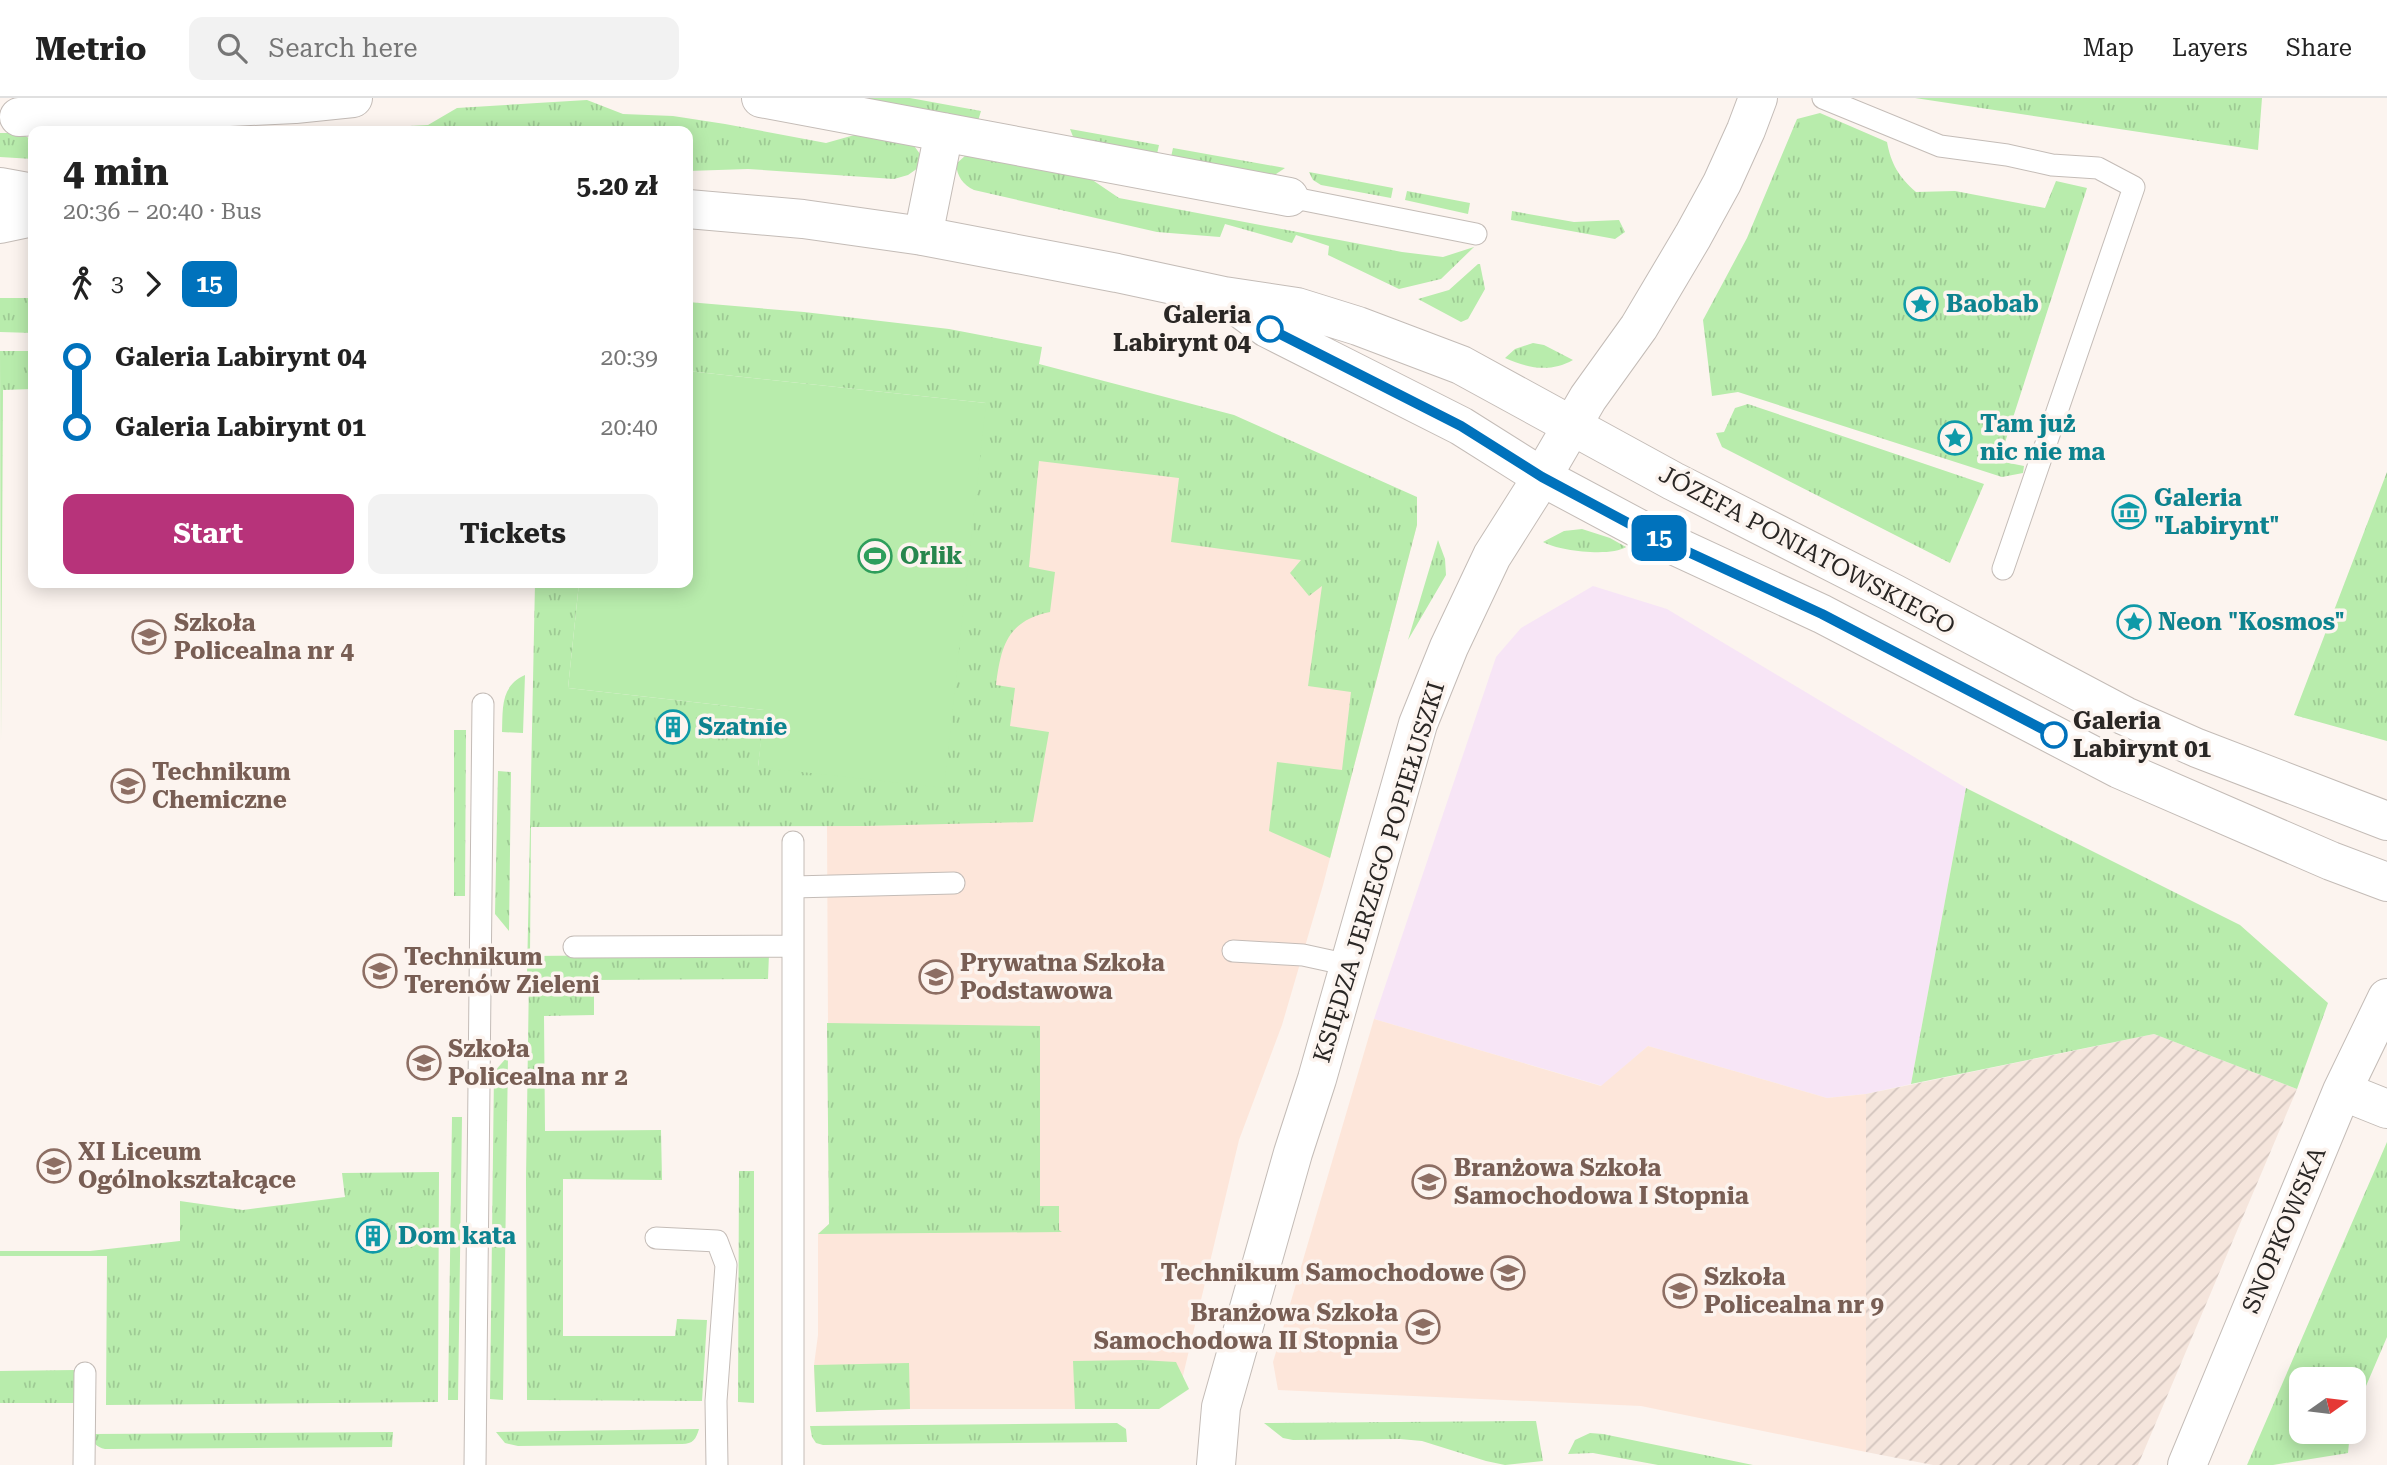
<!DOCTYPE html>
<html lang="en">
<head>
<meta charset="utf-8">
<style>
  :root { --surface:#fff; --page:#f2f2f2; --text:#222; --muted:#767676; --line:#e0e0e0; --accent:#b7337a }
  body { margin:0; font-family:"Roboto Serif",serif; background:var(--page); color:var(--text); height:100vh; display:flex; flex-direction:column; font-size:26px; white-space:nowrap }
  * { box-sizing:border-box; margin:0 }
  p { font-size:23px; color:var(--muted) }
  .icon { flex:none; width:38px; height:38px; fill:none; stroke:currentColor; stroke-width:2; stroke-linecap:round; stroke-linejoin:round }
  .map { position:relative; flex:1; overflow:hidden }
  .sheet { position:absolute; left:28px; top:28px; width:665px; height:462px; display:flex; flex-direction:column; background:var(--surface); border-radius:14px; box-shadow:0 4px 18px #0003 }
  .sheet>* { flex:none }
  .badge { padding:0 14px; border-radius:10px; font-size:24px; line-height:46px }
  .needle { width:46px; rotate:76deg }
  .fabs { position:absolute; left:2289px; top:1269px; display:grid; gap:14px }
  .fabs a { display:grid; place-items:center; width:77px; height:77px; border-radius:14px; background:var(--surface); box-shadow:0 4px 18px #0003; font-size:35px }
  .map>.badge { position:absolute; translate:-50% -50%; box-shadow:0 0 0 4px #fff }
  .legs { display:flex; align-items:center; gap:10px; height:77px; padding:0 35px; font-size:23px }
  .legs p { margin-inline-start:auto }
  .head { display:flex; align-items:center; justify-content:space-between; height:119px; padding:0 35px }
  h1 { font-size:38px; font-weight:700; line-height:52px }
  .cta { display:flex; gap:14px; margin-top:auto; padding:14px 35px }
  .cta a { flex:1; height:80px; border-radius:14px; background:var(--accent); color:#fff; font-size:28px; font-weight:700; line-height:80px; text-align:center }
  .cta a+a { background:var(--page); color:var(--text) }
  ul { padding:0 35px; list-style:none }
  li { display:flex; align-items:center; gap:24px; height:70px; font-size:26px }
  li i { display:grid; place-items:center; width:10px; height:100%; margin:0 9px; background:currentColor }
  li i::after { content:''; width:18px; height:18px; margin:-9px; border:5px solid; border-radius:50%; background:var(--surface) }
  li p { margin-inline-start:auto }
  li:first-child i { background:linear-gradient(#0000 50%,currentColor 0) }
  li:last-child i { background:linear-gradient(currentColor 50%,#0000 0) }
  header { display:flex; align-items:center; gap:42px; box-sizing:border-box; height:98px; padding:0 35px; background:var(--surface); border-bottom:2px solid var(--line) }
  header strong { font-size:33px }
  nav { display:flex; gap:38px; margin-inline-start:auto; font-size:24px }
  .search { width:490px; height:63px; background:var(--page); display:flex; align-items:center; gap:18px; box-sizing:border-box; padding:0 24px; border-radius:14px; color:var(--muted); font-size:26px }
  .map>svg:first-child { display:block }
  .commercial { fill:#f7e5f6 }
  .industrial { fill:url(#industrial-furrows) }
  .education { fill:#fde6da }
  .grass { fill:url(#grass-tufts) }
  .garden { fill:#b8ecac }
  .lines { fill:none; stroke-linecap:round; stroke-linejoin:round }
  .service-casing { stroke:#c4bcb7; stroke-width:23 }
  .minor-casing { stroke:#c4bcb7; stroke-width:40 }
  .secondary-casing { stroke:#c4bcb7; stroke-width:40 }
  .service { stroke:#fff; stroke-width:21 }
  .minor { stroke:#fff; stroke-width:38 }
  .secondary { stroke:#fff; stroke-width:38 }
  .line-1-casing { stroke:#fff; stroke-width:16 }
  .line-1 { stroke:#0072bc; stroke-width:10 }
  .stop-1-dot { fill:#fff; stroke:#0072bc; stroke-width:3.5 }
  .labels { text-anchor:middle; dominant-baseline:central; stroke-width:7; stroke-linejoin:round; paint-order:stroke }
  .culture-label { font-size:24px; font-weight:bold; fill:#0d838f; stroke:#fcf4ef; text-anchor:start }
  .stop-label { font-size:24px; font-weight:bold; fill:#2a2725; stroke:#fcf4ef; text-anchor:end }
  .street-label { font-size:24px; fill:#2a2725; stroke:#fcf4ef }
  .leisure-label { font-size:24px; font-weight:bold; fill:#27864d; stroke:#fcf4ef; text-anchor:start }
  .education-label { font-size:24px; font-weight:bold; fill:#785e54; stroke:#fcf4ef; text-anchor:start }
</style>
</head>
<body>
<header>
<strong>Metrio</strong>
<div class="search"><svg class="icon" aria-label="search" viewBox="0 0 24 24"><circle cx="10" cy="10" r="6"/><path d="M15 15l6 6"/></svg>Search here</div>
<nav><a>Map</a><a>Layers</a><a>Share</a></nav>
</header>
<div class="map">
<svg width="2387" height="1367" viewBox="0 0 2387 1367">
  <defs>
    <pattern id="industrial-furrows" width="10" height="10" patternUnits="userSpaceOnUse" patternTransform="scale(1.75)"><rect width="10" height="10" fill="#f5e5dc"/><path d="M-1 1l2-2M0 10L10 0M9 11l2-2" fill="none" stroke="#d2c4bd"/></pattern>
    <pattern id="grass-tufts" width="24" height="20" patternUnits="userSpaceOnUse" patternTransform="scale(1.75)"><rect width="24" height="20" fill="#b8ecac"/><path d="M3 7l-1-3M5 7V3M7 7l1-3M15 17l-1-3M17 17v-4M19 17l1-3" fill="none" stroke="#9eca94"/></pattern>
  </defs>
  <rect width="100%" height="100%" fill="#fcf4ef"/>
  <path class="commercial" d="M1593,488L1667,511L1966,690L1911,986L1866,996L1827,1000L1648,948L1602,988L1374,921L1496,559L1521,530Z"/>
  <path class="industrial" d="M2154,936L2297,991L2138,1367H1933L1866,1354V996Z"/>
  <path class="education" d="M1019,337L1417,427L1323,787L1282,927L1239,1042L1181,1286L1173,1300L1159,1311H910L816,1314L814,1267L818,1237V1136L829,1126L827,728L971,724Z
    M1374,921L1601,988L1648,948L1827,1000L1866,996V1354L1641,1308L1278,1292L1273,1264Z"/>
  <path class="grass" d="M855,0H910L981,13L978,23Z
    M1915,0H2262L2258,52Z
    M587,2L623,16L673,18L725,26L826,45L858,36L912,45L920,56L918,70L908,77L894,81L748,71L688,73V33H317L428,27L457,10Z
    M1820,15L1887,44C1891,66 1899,79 1916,94L1955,93L2045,110L2056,83L2087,90L1999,363L2024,368L2023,375L2002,379L1738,294L1712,298L1703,222L1747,140L1797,21Z
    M1070,31L1159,47L1157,56L1074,41Z
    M0,35H19L33,42V61L0,59Z
    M1173,50L1285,70L1276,76L1269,77L1171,59Z
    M966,57L1088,79L1119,100L1402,154L1443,159L1474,149L1441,181L1399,191L1328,157L1329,148L1296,137L1292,145L1225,126L1220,139L1157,134L974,92C963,87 957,78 956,66Z
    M1309,74L1393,90L1391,100L1321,87L1313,82Z
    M1407,93L1470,105L1468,116L1405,102Z
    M1512,113L1574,124L1619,122L1625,134L1615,141L1511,122Z
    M1478,166H1480L1485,191L1468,221L1461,224L1418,201L1449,192Z
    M0,200H33V235L0,234Z
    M688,204L804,214L949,231L1042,249L1039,266L1234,317L1417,399V427L1330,760L1269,733L1277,664L1342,672L1351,594L1308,588L1322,488L1309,498L1290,475L1301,462L1171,444L1179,380L1039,363L1029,469L1055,474L1050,514C1007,523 1001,548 996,587L1015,590L1010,628L1049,634L1033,724L865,728L531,729L530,858L769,856L768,881L594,882V917L544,918L545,1033L661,1032L662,1082L563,1081V1238H675L677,1221L707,1222L702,1303L527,1302L526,1081L529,878L527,877L535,485H579L568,590L765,612L758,669L986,305L688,273Z
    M1533,245L1544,247L1573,262C1550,275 1528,270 1505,260L1515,251Z
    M0,253H33V291L3,292L1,642Z
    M1748,306L1984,386L1950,465L1722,349L1716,335L1724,334L1735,310Z
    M2387,374V643L2294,617Z
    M1582,431L1610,440L1626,449C1611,459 1559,453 1543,444L1564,433Z
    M1438,442L1445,461L1446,477L1408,542Z
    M525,577L523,635L502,634C503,611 500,588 525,577Z
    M454,632H466L465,798H454Z
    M498,673L511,674L509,833L495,816Z
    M1966,690L2240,827L2328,905L2297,991L2154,936L1911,986Z
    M827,925L1040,928V1108H1059V1132L1062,1134L818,1136L829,1126Z
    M508,958L503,1302L490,1301L494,974Z
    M452,1019H462L458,1302H448Z
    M2387,1044V1239L2354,1316V1281H2301V1334H2350L2348,1355L2273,1367H2247Z
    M739,1073H754V1305L738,1304Z
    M439,1074L438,1304L106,1307L107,1158H0V1153H90L180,1143V1103L243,1112L345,1099L342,1075Z
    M1141,1262L1176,1264L1189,1291L1159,1311H1075L1073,1263Z
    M909,1265L910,1311L816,1314L814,1267Z
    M75,1272V1305H0V1273Z
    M1536,1323L1543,1363L1505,1367L1486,1363L1422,1343L1400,1341L1293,1342L1283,1340L1264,1325Z
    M1117,1325L1126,1331L1127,1344L823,1347L816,1345L812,1339L810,1328Z
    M699,1331C696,1341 693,1346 682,1346L518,1348L505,1345L496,1334Z
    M393,1334L392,1349L105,1351C96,1349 93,1345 92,1336Z
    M1590,1335L1603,1336L1753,1367H1658L1593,1355L1568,1356L1575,1342Z"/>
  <path class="garden" d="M688,273L986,305L944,690L758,669L764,612L568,590L579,485H688Z"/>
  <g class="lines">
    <defs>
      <path id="service" d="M1823,0L1940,48L2007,57L2052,67L2098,70L2134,89L2003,471
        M1289,99L1476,136
        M793,789L954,785
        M574,849L792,848
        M1233,853L1303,857L1349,867
        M656,1140L717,1143L726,1167L716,1303L717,1367
        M84,1367L85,1275
        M475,1367L483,606
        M793,1367V744"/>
      <path id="minor" d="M761,0L1289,99
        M19,19L295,6L353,0
        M923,138L944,34
        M2342,993L2387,1011
        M1216,1367L1221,1309L1293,1055L1317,981L1418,626L1449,549L1492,458L1542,379L1588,300L1639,229L1693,138L1722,85L1746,32L1758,0
        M2187,1367L2342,993L2387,900"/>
      <path id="secondary" d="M0,89L33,95
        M688,111L803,121L923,138L1117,175L1224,198L1297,209L1358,228L1461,267L1673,383L1893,495L2125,618L2197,650L2387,723
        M0,126L33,119
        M1230,203L1267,230L1461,328L1542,379L1645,434L1822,516L2119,671L2331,763L2387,784"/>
    </defs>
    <use href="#service" class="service-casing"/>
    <use href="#minor" class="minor-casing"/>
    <use href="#secondary" class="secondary-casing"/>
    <use href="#service" class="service"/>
    <use href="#minor" class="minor"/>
    <use href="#secondary" class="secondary"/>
  </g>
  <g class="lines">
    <defs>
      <path id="line-1" d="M1270,231L1461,328L1542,379L1645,434L1822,516L2054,637"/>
    </defs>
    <use href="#line-1" class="line-1-casing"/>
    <use href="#line-1" class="line-1"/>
  </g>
  <defs>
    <symbol id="sight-ring" viewBox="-11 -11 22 22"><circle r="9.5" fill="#fcf4ef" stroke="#0f9aa8" stroke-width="1.5"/><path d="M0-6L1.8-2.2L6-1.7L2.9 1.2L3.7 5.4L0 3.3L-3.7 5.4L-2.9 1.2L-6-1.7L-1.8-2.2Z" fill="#0f9aa8"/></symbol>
    <symbol id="museum-ring" viewBox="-11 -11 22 22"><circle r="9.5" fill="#fcf4ef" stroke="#0f9aa8" stroke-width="1.5"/><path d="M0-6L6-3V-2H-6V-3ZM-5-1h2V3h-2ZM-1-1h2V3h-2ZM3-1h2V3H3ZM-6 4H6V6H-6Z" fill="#0f9aa8"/></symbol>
    <symbol id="stadium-ring" viewBox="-11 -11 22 22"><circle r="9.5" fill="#fcf4ef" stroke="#2e9e5b" stroke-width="1.5"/><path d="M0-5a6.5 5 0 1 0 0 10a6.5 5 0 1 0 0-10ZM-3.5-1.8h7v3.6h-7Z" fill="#2e9e5b"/></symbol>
    <symbol id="university-ring" viewBox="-11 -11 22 22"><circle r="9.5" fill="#fcf4ef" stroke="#8d6e63" stroke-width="1.5"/><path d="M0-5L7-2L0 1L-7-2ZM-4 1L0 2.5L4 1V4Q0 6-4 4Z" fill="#8d6e63"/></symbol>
    <symbol id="building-ring" viewBox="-11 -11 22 22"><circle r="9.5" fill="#fcf4ef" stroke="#0f9aa8" stroke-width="1.5"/><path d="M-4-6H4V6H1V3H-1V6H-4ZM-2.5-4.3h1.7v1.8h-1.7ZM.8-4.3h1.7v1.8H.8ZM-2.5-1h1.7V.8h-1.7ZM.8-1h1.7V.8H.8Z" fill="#0f9aa8"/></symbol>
    <symbol id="school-ring" viewBox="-11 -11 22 22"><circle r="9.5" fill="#fcf4ef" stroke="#8d6e63" stroke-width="1.5"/><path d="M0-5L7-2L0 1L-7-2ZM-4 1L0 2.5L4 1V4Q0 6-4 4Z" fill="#8d6e63"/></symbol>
  </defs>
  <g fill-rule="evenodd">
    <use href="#sight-ring" x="1902" y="187" width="38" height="38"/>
    <use href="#sight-ring" x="1936" y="321" width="38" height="38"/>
    <use href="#museum-ring" x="2110" y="395" width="38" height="38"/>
    <use href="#stadium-ring" x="856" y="439" width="38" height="38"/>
    <use href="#sight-ring" x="2115" y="505" width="38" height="38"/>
    <use href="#university-ring" x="130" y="520" width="38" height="38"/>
    <use href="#building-ring" x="654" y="610" width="38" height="38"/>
    <use href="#school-ring" x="109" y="669" width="38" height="38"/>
    <use href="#school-ring" x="361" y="854" width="38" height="38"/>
    <use href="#school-ring" x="917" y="860" width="38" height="38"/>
    <use href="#university-ring" x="405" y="946" width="38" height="38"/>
    <use href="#school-ring" x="35" y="1049" width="38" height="38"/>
    <use href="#school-ring" x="1410" y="1065" width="38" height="38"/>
    <use href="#building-ring" x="354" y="1119" width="38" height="38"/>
    <use href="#school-ring" x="1489" y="1156" width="38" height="38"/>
    <use href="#university-ring" x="1661" y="1174" width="38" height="38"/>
    <use href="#school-ring" x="1404" y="1210" width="38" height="38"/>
  </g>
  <g class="stop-1-dot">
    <circle cx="1270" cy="231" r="12"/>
    <circle cx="2054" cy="637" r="12"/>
  </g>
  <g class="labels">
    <g class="culture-label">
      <text x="1946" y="206">Baobab</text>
      <text x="1980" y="326">Tam już<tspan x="1980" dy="28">nic nie ma</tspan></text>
      <text x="2154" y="400">Galeria<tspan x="2154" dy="28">"Labirynt"</tspan></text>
      <text x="2158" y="524">Neon "Kosmos"</text>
      <text x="698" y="629">Szatnie</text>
      <text x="398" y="1138">Dom kata</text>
    </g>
    <g class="stop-label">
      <text x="1251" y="217">Galeria<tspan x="1251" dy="28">Labirynt 04</tspan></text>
      <text x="2073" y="623" text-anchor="start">Galeria<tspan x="2073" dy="28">Labirynt 01</tspan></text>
    </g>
    <g class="street-label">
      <text transform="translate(1807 452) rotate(28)">JÓZEFA PONIATOWSKIEGO</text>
      <text transform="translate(1379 774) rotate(-73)">KSIĘDZA JERZEGO POPIEŁUSZKI</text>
      <text transform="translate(2284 1132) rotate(-67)">SNOPKOWSKA</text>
    </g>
    <g class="leisure-label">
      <text x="900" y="458">Orlik</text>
    </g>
    <g class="education-label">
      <text x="174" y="525">Szkoła<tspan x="174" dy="28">Policealna nr 4</tspan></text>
      <text x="152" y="674">Technikum<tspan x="152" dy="28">Chemiczne</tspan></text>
      <text x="404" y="859">Technikum<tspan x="404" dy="28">Terenów Zieleni</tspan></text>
      <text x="960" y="865">Prywatna Szkoła<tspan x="960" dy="28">Podstawowa</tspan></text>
      <text x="448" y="951">Szkoła<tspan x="448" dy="28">Policealna nr 2</tspan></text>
      <text x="78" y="1054">XI Liceum<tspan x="78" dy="28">Ogólnokształcące</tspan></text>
      <text x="1454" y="1070">Branżowa Szkoła<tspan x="1454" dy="28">Samochodowa I Stopnia</tspan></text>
      <text x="1484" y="1175" text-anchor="end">Technikum Samochodowe</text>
      <text x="1704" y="1179">Szkoła<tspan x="1704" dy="28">Policealna nr 9</tspan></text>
      <text x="1398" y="1215" text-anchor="end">Branżowa Szkoła<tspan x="1398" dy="28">Samochodowa II Stopnia</tspan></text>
    </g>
  </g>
</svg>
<div class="fabs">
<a><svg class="needle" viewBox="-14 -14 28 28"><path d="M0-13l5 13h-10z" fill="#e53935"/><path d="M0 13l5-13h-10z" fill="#767676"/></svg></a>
</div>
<b class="badge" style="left:1659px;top:440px;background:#0072bc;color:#fff">15</b>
<section class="sheet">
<div class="head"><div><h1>4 min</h1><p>20:36 – 20:40 · Bus</p></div><b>5.20 zł</b></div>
<div class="legs"><svg class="icon" aria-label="walk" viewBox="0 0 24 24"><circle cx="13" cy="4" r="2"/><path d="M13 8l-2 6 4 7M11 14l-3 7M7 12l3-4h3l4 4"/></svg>3<svg class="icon" aria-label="forward" viewBox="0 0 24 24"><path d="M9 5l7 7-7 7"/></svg><b class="badge" style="background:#0072bc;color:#fff">15</b></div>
<ul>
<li><i style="color:#0072bc"></i><b>Galeria Labirynt 04</b><p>20:39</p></li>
<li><i style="color:#0072bc"></i><b>Galeria Labirynt 01</b><p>20:40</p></li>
</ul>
<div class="cta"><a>Start</a><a>Tickets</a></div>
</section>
</div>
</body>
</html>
